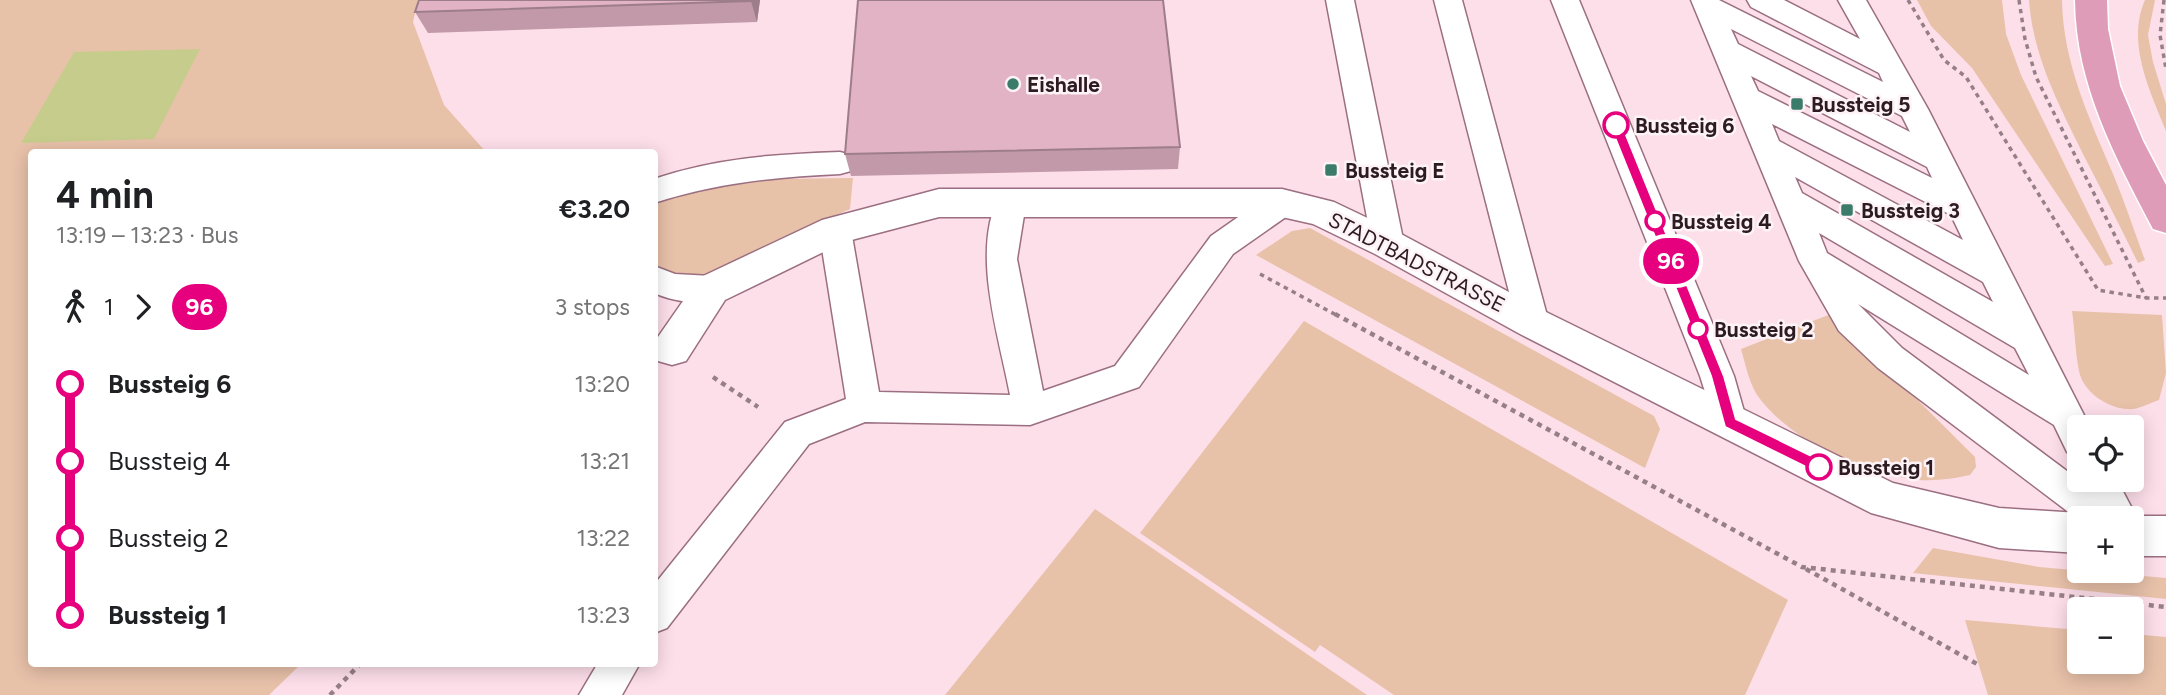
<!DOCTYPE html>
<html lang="en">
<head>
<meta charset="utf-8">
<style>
  :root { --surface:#fff; --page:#f2f2f2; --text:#202124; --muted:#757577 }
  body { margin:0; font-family:Figtree,sans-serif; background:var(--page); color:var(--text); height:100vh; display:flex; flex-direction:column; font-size:26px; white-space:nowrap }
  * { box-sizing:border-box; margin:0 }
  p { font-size:23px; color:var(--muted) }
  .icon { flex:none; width:38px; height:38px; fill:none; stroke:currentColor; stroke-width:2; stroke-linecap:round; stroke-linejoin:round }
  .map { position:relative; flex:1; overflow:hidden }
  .drawer { position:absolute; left:28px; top:149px; width:630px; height:518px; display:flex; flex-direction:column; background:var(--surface); border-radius:7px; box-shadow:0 4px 18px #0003 }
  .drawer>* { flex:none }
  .badge { padding:0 14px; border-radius:23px; font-size:24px; line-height:46px }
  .buttons { position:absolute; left:2067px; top:415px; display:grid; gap:14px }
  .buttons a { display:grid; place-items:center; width:77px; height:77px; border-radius:7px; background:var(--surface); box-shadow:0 4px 18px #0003; font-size:35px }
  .map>.badge { position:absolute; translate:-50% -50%; box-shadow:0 0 0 4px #fff }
  .legs { display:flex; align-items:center; gap:10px; height:77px; padding:0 28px; font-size:23px }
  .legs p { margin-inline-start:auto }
  .headline { display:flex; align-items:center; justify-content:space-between; height:119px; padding:0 28px }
  h1 { font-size:38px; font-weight:700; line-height:52px }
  ul { padding:0 28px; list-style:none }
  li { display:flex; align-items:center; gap:24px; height:77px; font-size:26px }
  li i { display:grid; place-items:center; width:10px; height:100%; margin:0 9px; background:currentColor }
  li i::after { content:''; width:18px; height:18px; margin:-9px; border:5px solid; border-radius:50%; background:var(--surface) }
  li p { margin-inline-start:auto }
  li:first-child i { background:linear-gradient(#0000 50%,currentColor 0) }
  li:last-child i { background:linear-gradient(currentColor 50%,#0000 0) }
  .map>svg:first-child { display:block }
  .green { fill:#e8c1a9 }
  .water { fill:#c6cd8c }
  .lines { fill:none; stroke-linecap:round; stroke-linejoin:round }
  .service-casing { stroke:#9b6f81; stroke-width:3 }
  .minor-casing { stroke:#9b6f81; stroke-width:3 }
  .trunk-casing { stroke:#fff; stroke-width:3 }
  .path-far1 { stroke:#977f88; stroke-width:3.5; stroke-dasharray:4.5 4.5; stroke-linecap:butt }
  .path { stroke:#977f88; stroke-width:4.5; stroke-dasharray:5 5; stroke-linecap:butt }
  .service { fill:#fff; fill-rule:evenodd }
  .minor { fill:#fff; fill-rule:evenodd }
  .trunk { fill:#df9cb8; fill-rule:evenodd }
  .wall { fill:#c299a9 }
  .shaded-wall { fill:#9e7d8a }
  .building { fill:#e2b2c5; stroke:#9e7d8a; stroke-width:2 }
  .line-1 { fill:#e6007e; stroke:#fff; stroke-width:2 }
  .poi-dot { fill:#3b7b69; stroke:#fdf2f6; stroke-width:2.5 }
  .stop-1-dot { fill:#fff; stroke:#e6007e; stroke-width:3.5 }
  .labels { text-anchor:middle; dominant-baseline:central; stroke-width:5; stroke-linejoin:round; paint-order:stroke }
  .poi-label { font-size:21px; font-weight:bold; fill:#2d1b22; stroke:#fdf2f6; text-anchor:start }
  .stop-label { font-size:21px; font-weight:bold; fill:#2d1b22; stroke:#fdf2f6; text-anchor:start }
  .street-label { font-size:21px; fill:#2d1b22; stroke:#fdf2f6 }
</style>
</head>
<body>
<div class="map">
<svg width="2166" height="695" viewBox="0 0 2166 695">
  <rect width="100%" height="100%" fill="#fddfea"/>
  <path class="green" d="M0,0H418L413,22L444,105L486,152H32V663H302L269,695H0Z
    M1917,0H2002L2006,34L2021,75L2113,264L2105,266L1972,68L1931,26Z
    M2029,0H2062C2063,63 2089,117 2113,174C2125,202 2134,231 2145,260L2138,263C2120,226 2101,189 2082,152C2058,103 2033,56 2029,0Z
    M2145,0H2155L2148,35L2153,62L2166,104V131C2150,91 2126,43 2145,0Z
    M853,178L850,209L785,238L727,275L690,280L655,267V205C716,176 787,179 853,178Z
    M1310,228L1654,416L1660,429L1645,468L1256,255L1292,231Z
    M2072,311L2162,315L2166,373L2159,400C2150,403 2141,408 2133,409C2111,411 2083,393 2079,371C2075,351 2075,331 2072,311Z
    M1831,314L1975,457L1976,467L1970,475C1952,479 1930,482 1911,479C1859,471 1788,439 1757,395C1749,382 1745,363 1741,349Z
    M1304,321L1788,600L1745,695H1394L1320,645L1315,652L1140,533Z
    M1095,509L1367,695H945Z
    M1933,548L2039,567L2166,578V599L1913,573Z
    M1965,620L2079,630V662H2132V634L2166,637V695H1988Z"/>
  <path class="water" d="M200,49L154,139L21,143L74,52Z"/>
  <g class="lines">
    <defs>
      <path id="service" d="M1326,0H1354L1404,244L1399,253L1388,257L1377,253L1372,244Z
        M1434,0H1462L1549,323L1545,333L1533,337L1521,333L1517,323Z
        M1551,0H1579L1734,376L1747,422L1742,433L1730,437L1718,433L1700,376Z
        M1691,0H1719L1883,82L1879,73L1751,7L1747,0H1784L1860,39L1838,0H1866L1928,109L2090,427H2079V457L2067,452L2054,425L1858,304L1902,348L2079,480H2117L2137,518L2132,530V518L2079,520L1878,368L1839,331L1799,261ZM1731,29L1902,116L1910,132L1738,44ZM1751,76L1927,167L1932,178L1758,91ZM1772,124L1951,215L1963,240L1779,141ZM1795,177L1983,282L1993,302L1802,193ZM1819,233L2015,348L2029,375L1827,253Z
        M840,152L851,155L855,163L851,171L840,174C776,177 716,183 654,203V179C715,158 777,154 840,152Z
        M1011,191L1022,194L1026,203L1017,259L1043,391L1115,366L1211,236L1271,194L1282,191L1293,194L1297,203L1293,212L1233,254L1139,387L1030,425L865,422L809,444L667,628L654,633V585L785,422L846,399L819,230L824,221L835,218L846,221L851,230L879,392L1010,395C999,335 970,251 1000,194Z
        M654,266L675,274L712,276L723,280L728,289L723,298C702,306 675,302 654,293Z
        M598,663H640L622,695H579Z"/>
      <path id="minor" d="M939,189H1282L1334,202L1401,234L1546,312L1893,483L1999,508L2079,513L2091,518H2079V553L1999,548L1871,513L1520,334L1375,254L1313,224L1282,217H939L844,242L725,300L686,361L672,365L658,361L654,353L658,337L699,278L822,220Z
        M2132,516H2166V556H2132V518H2127Z"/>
      <path id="trunk" d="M2075,0H2107L2108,29L2120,86L2143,141L2166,185V233L2153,229C2115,156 2076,85 2075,0Z"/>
    </defs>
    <use href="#service" class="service-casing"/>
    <use href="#minor" class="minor-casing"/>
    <use href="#trunk" class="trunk-casing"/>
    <path class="path-far1" d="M1908,0L1944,60L1966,77L2098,290L2146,298H2166
      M2019,0L2025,39L2036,77L2146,298
      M2164,0L2160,35L2166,69
      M1260,274L1338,316"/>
    <path class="path" d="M1335,314L1802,567L2166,607
      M713,377L758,407
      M1806,569L1979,665
      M330,695L361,663"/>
    <use href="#service" class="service"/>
    <use href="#minor" class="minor"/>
    <use href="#trunk" class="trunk"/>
  </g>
  <path class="wall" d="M760,0L757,22L428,33L415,12Z
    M1180,147L1178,169L851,176L845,154Z"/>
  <path class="shaded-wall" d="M751,0H760L757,22L751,1Z"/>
  <path class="building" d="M419,0H751V1L415,12Z
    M858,0H1163L1180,147L845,154Z"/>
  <path class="line-1" d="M1616,121L1622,125L1724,376L1736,419L1824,462L1826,467L1824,471H1814L1725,427L1711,376L1610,125Z"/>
  <g class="poi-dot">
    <circle cx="1013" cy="84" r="7"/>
    <rect x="1790" y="97" width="14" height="14" rx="3.5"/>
    <rect x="1324" y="163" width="14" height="14" rx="3.5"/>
    <rect x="1840" y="203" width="14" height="14" rx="3.5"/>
  </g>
  <g class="stop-1-dot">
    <circle cx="1616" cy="125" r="12"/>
    <circle cx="1655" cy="221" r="9"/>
    <circle cx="1698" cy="329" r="9"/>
    <circle cx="1819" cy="467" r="12"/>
  </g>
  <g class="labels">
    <g class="poi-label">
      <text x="1027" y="84">Eishalle</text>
      <text x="1811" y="104">Bussteig 5</text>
      <text x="1345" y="170">Bussteig E</text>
      <text x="1861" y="210">Bussteig 3</text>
    </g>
    <g class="stop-label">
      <text x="1635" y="125">Bussteig 6</text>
      <text x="1671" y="221">Bussteig 4</text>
      <text x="1714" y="329">Bussteig 2</text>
      <text x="1838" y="467">Bussteig 1</text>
    </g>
    <g class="street-label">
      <text transform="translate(1417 262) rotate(27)">STADTBADSTRASSE</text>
    </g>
  </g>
</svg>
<div class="buttons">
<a><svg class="icon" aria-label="locate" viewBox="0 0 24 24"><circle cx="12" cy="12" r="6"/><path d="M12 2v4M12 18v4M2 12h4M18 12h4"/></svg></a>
<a>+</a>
<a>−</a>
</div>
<b class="badge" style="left:1671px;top:261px;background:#e6007e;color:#fff">96</b>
<section class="drawer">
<div class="headline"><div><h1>4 min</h1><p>13:19 – 13:23 · Bus</p></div><b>€3.20</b></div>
<div class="legs"><svg class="icon" aria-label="walk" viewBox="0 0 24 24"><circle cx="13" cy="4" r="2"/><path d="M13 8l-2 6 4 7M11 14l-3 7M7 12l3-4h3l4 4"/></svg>1<svg class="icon" aria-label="forward" viewBox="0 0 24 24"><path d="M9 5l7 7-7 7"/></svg><b class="badge" style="background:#e6007e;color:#fff">96</b><p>3 stops</p></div>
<ul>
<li><i style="color:#e6007e"></i><b>Bussteig 6</b><p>13:20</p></li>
<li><i style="color:#e6007e"></i><span>Bussteig 4</span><p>13:21</p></li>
<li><i style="color:#e6007e"></i><span>Bussteig 2</span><p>13:22</p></li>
<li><i style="color:#e6007e"></i><b>Bussteig 1</b><p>13:23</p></li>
</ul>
</section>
</div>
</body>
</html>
